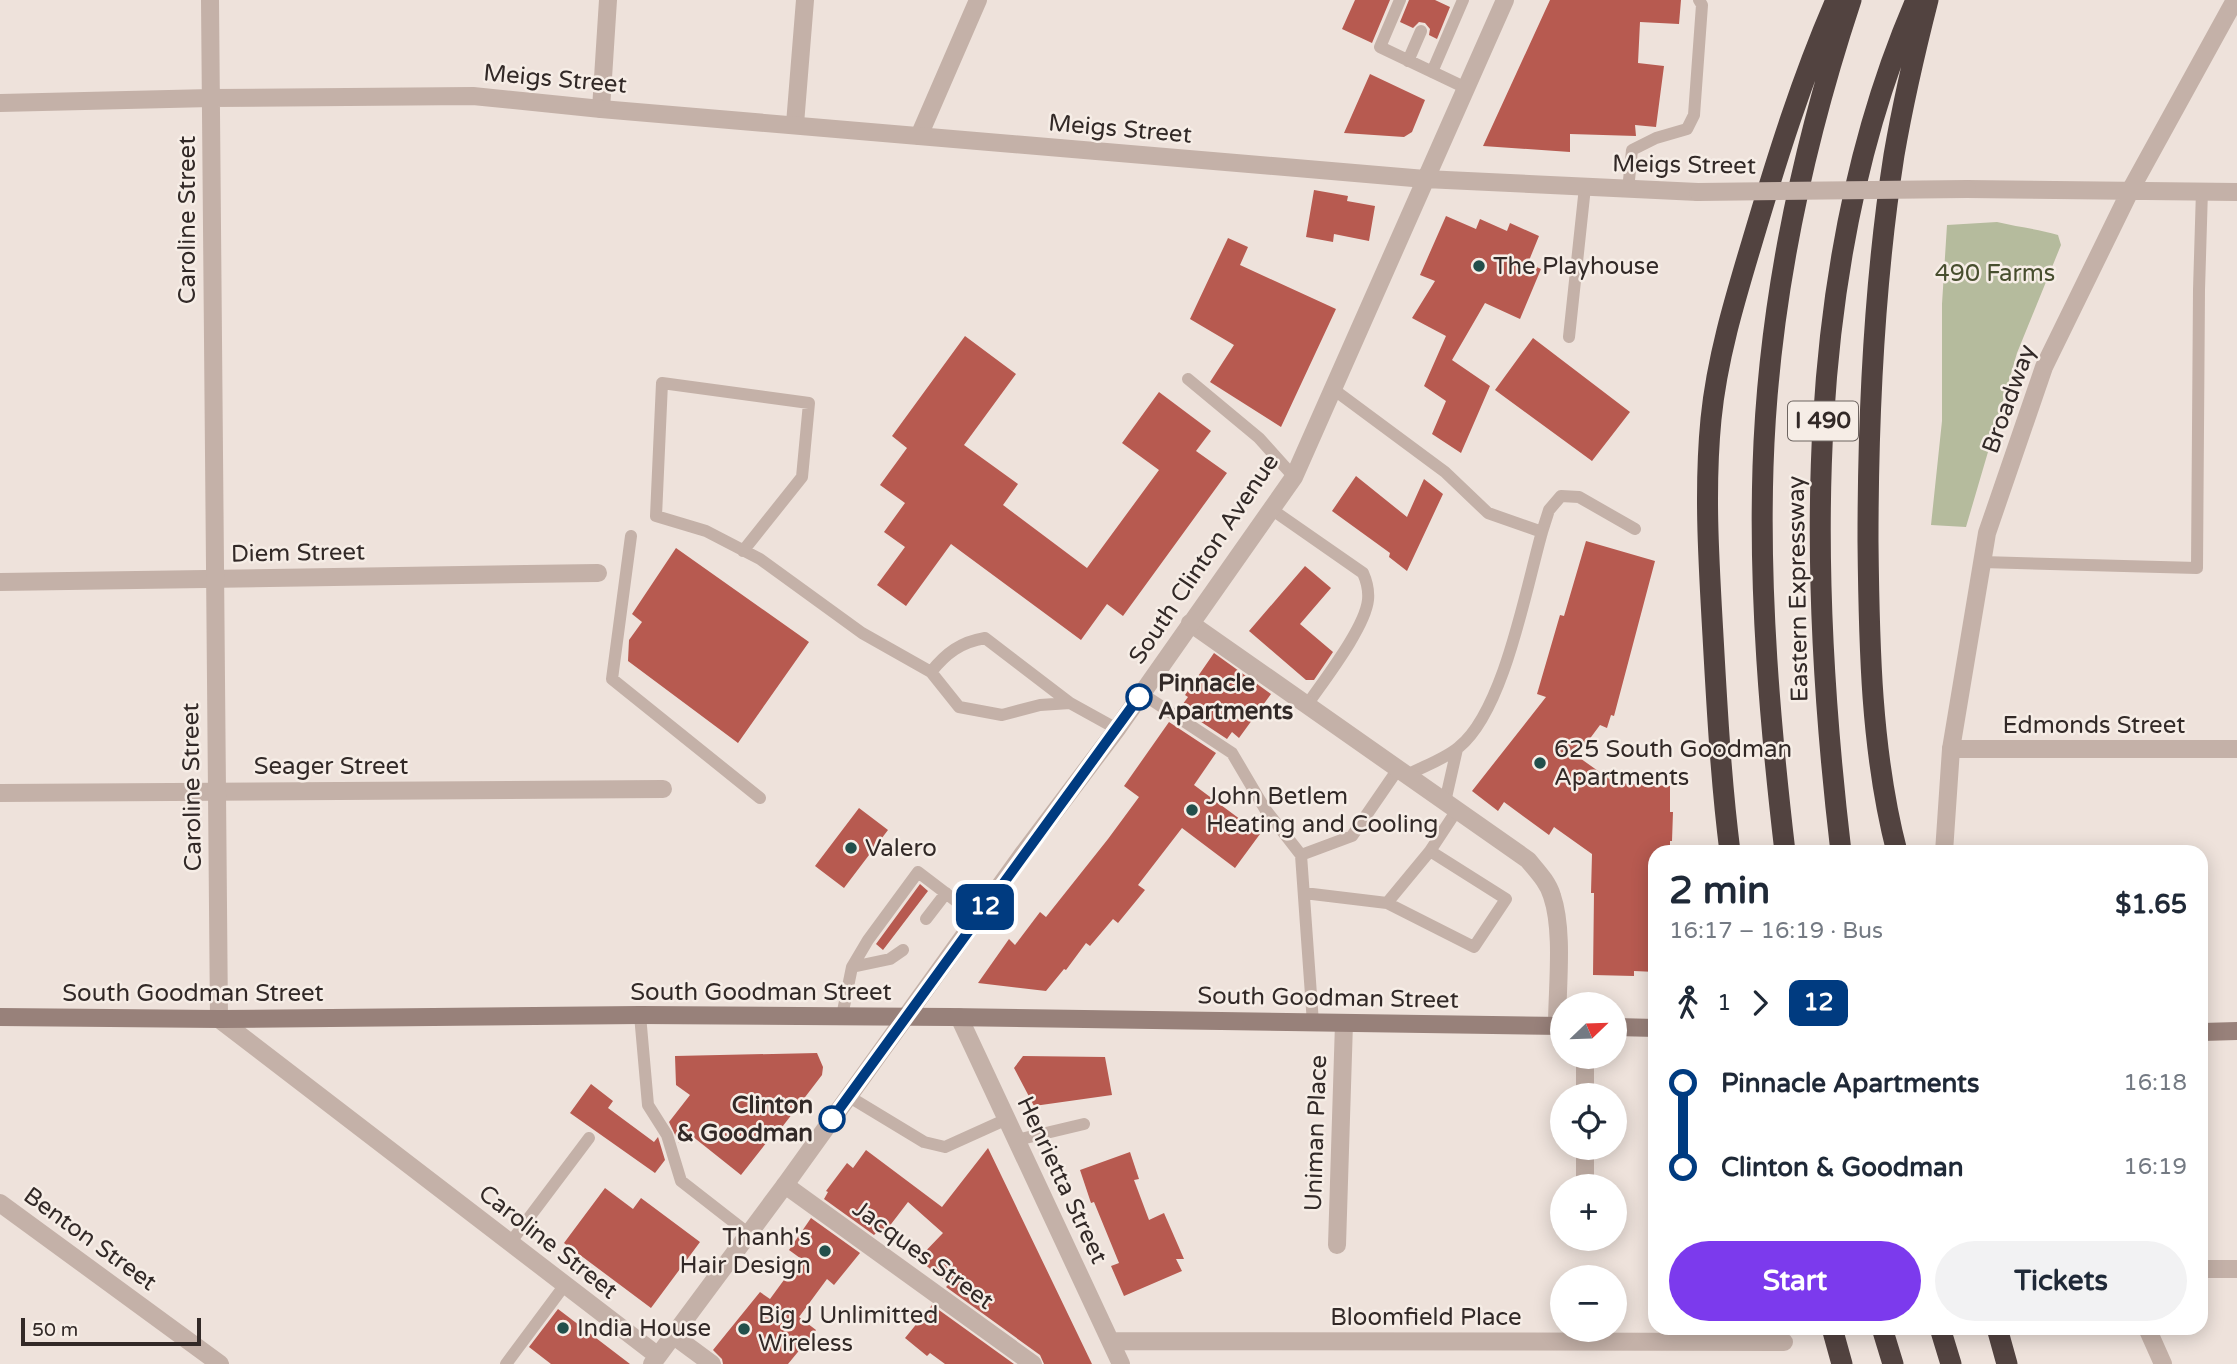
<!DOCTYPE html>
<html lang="en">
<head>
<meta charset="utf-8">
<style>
  :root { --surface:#fff; --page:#f2f2f3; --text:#1f2937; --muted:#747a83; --accent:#7c3aed }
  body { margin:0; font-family:"Varela Round",sans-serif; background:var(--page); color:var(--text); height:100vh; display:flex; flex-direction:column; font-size:26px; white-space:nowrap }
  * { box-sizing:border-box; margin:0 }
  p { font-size:23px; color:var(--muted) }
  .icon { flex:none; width:38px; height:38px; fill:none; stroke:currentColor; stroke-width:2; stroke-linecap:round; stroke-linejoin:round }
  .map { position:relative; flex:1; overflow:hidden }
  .sheet { position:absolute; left:1648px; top:845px; width:560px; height:490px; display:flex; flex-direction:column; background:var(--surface); border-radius:21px; box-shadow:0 4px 18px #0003 }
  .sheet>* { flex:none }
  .badge { padding:0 14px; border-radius:10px; font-size:24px; line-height:46px }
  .needle { width:46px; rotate:67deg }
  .fabs { position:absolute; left:1550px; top:992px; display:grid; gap:14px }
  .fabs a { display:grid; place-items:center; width:77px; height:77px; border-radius:50%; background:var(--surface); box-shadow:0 4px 18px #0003; font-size:35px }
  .scale { position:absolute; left:21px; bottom:18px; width:180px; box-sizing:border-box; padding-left:7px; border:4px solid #322927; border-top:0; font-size:19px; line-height:24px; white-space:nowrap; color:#322927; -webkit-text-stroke:5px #f6ede6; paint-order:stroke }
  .map>.badge { position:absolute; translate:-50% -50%; box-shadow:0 0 0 4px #fff }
  .legs { display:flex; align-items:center; gap:10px; height:77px; padding:0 21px; font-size:23px }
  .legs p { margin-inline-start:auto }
  .overview { display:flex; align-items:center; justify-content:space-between; height:119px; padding:0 21px }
  h1 { font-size:38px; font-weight:700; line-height:52px }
  .cta { display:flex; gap:14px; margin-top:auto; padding:14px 21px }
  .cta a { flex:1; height:80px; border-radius:42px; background:var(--accent); color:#fff; font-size:28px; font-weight:700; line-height:80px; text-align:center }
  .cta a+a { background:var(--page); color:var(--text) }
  ul { padding:0 21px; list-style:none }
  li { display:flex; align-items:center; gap:24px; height:84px; font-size:26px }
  li i { display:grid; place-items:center; width:10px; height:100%; margin:0 9px; background:currentColor }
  li i::after { content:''; width:18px; height:18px; margin:-9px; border:5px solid; border-radius:50%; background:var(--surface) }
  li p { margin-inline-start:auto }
  li:first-child i { background:linear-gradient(#0000 50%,currentColor 0) }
  li:last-child i { background:linear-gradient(currentColor 50%,#0000 0) }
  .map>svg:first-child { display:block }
  .green { fill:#b5bb9d }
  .building { fill:#b75a50 }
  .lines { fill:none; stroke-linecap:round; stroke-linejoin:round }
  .service { stroke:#c4b1a8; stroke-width:12 }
  .minor { stroke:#c4b1a8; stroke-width:18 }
  .tertiary { stroke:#c4b1a8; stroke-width:18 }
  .secondary { stroke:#98817a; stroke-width:18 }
  .motorway { stroke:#524340; stroke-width:21 }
  .tertiary-bridge { stroke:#c4b1a8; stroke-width:18 }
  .line-1-casing { stroke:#fff; stroke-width:16 }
  .line-1 { stroke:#003b80; stroke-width:10 }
  .poi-dot { fill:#224f4b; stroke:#f6ede6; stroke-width:2.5 }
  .stop-1-dot { fill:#fff; stroke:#003b80; stroke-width:3.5 }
  .labels { text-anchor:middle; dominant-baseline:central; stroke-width:5; stroke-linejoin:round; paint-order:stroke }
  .shield { fill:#f6ede6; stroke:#6d6460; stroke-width:2 }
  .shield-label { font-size:23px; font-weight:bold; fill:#322927 }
  .street-label { font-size:24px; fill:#322927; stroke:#f6ede6 }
  .poi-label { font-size:24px; fill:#322927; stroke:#f6ede6; text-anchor:start }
  .park-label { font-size:24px; fill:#474e2e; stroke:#f6ede6 }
  .stop-label { font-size:24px; font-weight:bold; fill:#322927; stroke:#f6ede6; text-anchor:start }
</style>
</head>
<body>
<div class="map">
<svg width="2237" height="1364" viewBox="0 0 2237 1364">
  <rect width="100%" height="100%" fill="#eee2db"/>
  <path class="green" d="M1997,222C2018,227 2038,229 2058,235L2061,245L2017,353L1966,527L1931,525L1942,421V304L1947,225Z"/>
  <path class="building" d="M1355,0H1390L1372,43L1342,29Z
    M1409,0H1435L1450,7L1437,39L1429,35L1430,29L1425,23L1419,22L1413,28L1400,22Z
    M1550,0H1681L1679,24L1640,22L1638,63L1664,66L1656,127L1635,125L1636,136L1570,134V152L1483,146Z
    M1370,74L1425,100L1412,132L1404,137L1344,133Z
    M1314,190L1348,196L1347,201L1375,206L1369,241L1334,234L1333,242L1306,237Z
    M1446,216L1476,229L1480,219L1507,231L1510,223L1539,236L1528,263L1541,269L1520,319L1485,303L1452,360L1490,386L1461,453L1432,434L1446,401L1424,386L1446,336L1412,318L1435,281L1420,275Z
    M1228,238L1248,247L1240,265L1336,309L1281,427L1210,382L1234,345L1190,319Z
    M965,336L1016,374L964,445L1018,484L1003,505L1087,568L1159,470L1122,443L1159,392L1211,431L1196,451L1227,473L1123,616L1107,604L1081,640L951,544L906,606L877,585L905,547L884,532L905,503L880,485L907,448L892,436Z
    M1533,338L1630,412L1592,461L1495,390Z
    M1356,476L1407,517L1424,479L1443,494L1407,571L1389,557L1390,553L1332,511Z
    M1586,541L1655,561L1614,716L1611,715L1607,728L1600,725L1577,756L1615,783L1670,786V812H1673L1672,841H1670V852H1656V972L1634,971V976L1593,975L1594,893H1591L1592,854L1554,827L1549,835L1504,802L1498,811L1472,791L1546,697L1537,694L1560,615L1564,616Z
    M676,548L809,642L738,743L628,661L629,640L642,622L632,614Z
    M1305,566L1331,588L1300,624L1333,652L1314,680H1306L1249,631Z
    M1214,653L1271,694L1239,738L1232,732L1227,739L1180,708L1188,697L1185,695Z
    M1169,722L1216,753L1194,785L1260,834L1235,868L1182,828L1138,885L1145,890L1118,923L1113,919L1090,946L1086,943L1066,970L1064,969L1046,991L978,983L1009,939L1015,945L1040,912L1046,917L1108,839L1139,797L1124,786Z
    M859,808L888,830L844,888L815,866Z
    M920,884L928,891L883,950L876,944Z
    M817,1053L823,1067L822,1075L776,1135L774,1133L741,1175L687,1132L679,1143L669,1122L690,1095L676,1085L675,1056Z
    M1023,1056L1105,1057L1112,1095L1034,1106L1014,1068Z
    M591,1084L613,1101L608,1108L654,1142L658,1137L665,1160L655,1173L570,1113Z
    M988,1148L1092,1364H1044L1040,1355L946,1287L949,1284L918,1259L943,1233L908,1202L885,1232L880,1229L874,1235L824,1199L828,1192L826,1191L847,1163L853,1168L866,1150L942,1207Z
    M1130,1152L1139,1179L1134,1180L1149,1220L1164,1213L1184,1259H1176L1182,1271L1124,1296L1111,1266L1119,1263L1094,1202L1091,1203L1080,1170Z
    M605,1188L633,1209L641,1198L700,1242L651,1308L564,1243Z
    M811,1218L860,1253L834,1285L827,1279L799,1317L816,1330L788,1364H723L722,1359L713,1350L760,1292L770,1299L800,1258L789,1250Z
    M932,1305L1014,1364H945L930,1353L927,1356L905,1338Z
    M558,1309L630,1364H551L529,1347Z"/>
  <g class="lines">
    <path class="service" d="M1400,0L1380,47L1466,88
      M1408,61L1421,31
      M1432,72L1463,0
      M1628,190L1632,150L1656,138L1687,129L1694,115L1702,5L1699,0
      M1569,337L1585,187
      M1188,379L1259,438L1294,477
      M1333,389L1445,472L1488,513L1542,532C1526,588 1504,711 1459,747C1445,759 1424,766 1407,775
      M1271,509L1363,573C1367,582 1369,590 1368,600C1365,628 1324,680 1307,705
      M1542,532L1549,510L1561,496L1579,497L1635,529
      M631,536L612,679L760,798
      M743,551L802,477L809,403L662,383L656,516L706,531L760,559L862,633L931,672L959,707L1002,715L1040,705L1070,703
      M1982,562L2197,568L2199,290L2202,190
      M931,672C946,653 961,642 985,638L1070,703L1117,729
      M1141,693L1232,753L1265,809L1301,855L1313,1023
      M1445,802L1457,749
      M1301,855L1352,836L1398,769
      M1304,893L1387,903L1430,851L1457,810
      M1387,903L1474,947L1506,899L1430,851
      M926,919L946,893
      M852,967L890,959L903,950
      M640,1015L648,1105L667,1135L681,1181L749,1234
      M842,1016L852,967L868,940L918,872L977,917
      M848,1096L924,1142L945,1147L1007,1119
      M1017,1140L1084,1124
      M510,1243L589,1138
      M506,1364L564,1286"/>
    <path class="minor" d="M601,109L608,0
      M795,124L805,0
      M919,136L978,0
      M0,582L598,573
      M1190,623L1528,860C1537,871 1548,882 1552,896C1564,931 1557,988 1557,1026
      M1951,749H2237
      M0,793L663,789
      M959,1017L1121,1364
      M1585,1096V1057
      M785,1185L1033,1364
      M1585,1186V1148
      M0,1203L220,1364
      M1337,1245L1344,1023
      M2202,1269H2237
      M2147,1328L2163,1364
      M674,1336L712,1364
      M1111,1341L1784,1342"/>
    <path class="tertiary" d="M210,0L219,1019L658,1356
      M0,103L211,98L473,96L601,109L1425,179L1698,192
      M1967,189L2237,192
      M1944,852L1951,749L1987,533L2044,367L2131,189L2235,0
      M652,1364L785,1185L1022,855L1117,729L1294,477L1505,0"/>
    <path class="secondary" d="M0,1017L219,1019L640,1015L950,1017L1563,1026
      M1615,1027L1656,1028
      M2202,1032L2237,1031"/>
    <path class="motorway" d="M1730,852C1721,781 1717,708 1713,636C1709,565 1704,491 1711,419C1717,358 1735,299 1753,239C1777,158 1802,78 1836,0
      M1785,852C1770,724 1759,596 1763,467C1768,307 1801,151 1851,0
      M1841,852C1808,573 1802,263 1916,0
      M1897,852C1871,752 1869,645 1868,541C1868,413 1874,283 1894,155C1903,103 1915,51 1928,0
      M1832,1328L1842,1364
      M1882,1328L1893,1364
      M1940,1328L1951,1364
      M1997,1328L2007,1364"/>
    <path class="tertiary-bridge" d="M1698,192L1967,189"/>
  </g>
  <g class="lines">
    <defs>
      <path id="line-1" d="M832,1119L1139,697"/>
    </defs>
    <use href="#line-1" class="line-1-casing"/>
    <use href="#line-1" class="line-1"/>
  </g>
  <g class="poi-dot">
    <circle cx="1479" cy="266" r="7"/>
    <circle cx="1540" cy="763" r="7"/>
    <circle cx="1192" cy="810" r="7"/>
    <circle cx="851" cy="848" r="7"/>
    <circle cx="825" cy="1251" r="7"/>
    <circle cx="563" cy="1328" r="7"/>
    <circle cx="744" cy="1329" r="7"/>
  </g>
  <g class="stop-1-dot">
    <circle cx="1139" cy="697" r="12"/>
    <circle cx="832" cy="1119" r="12"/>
  </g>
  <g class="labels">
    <rect class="shield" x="1788" y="401.5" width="70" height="39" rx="5"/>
    <g class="shield-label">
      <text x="1823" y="421">I 490</text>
    </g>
    <g class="street-label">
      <text transform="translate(555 79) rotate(5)">Meigs Street</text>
      <text transform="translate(1120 129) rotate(5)">Meigs Street</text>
      <text transform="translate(1684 165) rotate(1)">Meigs Street</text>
      <text transform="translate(187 220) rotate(-90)">Caroline Street</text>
      <text transform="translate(2009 399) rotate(-70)">Broadway</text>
      <text transform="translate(298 553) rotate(-1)">Diem Street</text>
      <text transform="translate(1204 559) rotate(-56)">South Clinton Avenue</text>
      <text transform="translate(1798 589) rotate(-91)">Eastern Expressway</text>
      <text x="2094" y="725">Edmonds Street</text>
      <text x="331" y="766">Seager Street</text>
      <text transform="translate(192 787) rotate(-91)">Caroline Street</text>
      <text x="761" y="992">South Goodman Street</text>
      <text x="193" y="993">South Goodman Street</text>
      <text transform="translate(1328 998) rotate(1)">South Goodman Street</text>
      <text transform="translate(1316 1133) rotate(-88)">Uniman Place</text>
      <text transform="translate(1062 1180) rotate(65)">Henrietta Street</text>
      <text transform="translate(90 1239) rotate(36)">Benton Street</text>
      <text transform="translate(548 1242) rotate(38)">Caroline Street</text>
      <text transform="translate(923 1255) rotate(36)">Jacques Street</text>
      <text x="1426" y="1317">Bloomfield Place</text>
    </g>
    <g class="poi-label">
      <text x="1493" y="266">The Playhouse</text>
      <text x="1554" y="749">625 South Goodman<tspan x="1554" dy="28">Apartments</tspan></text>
      <text x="1206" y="796">John Betlem<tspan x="1206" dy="28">Heating and Cooling</tspan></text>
      <text x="865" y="848">Valero</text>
      <text x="811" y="1237" text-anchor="end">Thanh's<tspan x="811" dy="28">Hair Design</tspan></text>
      <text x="758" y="1315">Big J Unlimitted<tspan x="758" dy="28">Wireless</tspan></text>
      <text x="577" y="1328">India House</text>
    </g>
    <g class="park-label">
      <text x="1995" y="273">490 Farms</text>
    </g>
    <g class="stop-label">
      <text x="1158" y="683">Pinnacle<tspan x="1158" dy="28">Apartments</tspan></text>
      <text x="813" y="1105" text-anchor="end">Clinton<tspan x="813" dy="28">&amp; Goodman</tspan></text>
    </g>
  </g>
</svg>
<div class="fabs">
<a><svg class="needle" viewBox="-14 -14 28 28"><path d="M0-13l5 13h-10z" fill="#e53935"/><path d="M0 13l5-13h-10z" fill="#747a83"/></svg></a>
<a><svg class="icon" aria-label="locate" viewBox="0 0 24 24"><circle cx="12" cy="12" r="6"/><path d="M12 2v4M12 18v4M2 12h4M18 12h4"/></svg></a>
<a>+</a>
<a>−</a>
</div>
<div class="scale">50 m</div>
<b class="badge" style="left:985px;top:907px;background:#003b80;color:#fff">12</b>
<section class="sheet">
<div class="overview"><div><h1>2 min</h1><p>16:17 – 16:19 · Bus</p></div><b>$1.65</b></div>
<div class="legs"><svg class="icon" aria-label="walk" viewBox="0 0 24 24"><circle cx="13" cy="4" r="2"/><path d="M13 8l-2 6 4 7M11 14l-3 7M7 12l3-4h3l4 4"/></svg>1<svg class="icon" aria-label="forward" viewBox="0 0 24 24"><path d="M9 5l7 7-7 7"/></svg><b class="badge" style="background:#003b80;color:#fff">12</b></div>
<ul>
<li><i style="color:#003b80"></i><b>Pinnacle Apartments</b><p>16:18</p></li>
<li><i style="color:#003b80"></i><b>Clinton &amp; Goodman</b><p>16:19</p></li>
</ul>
<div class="cta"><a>Start</a><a>Tickets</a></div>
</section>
</div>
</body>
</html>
